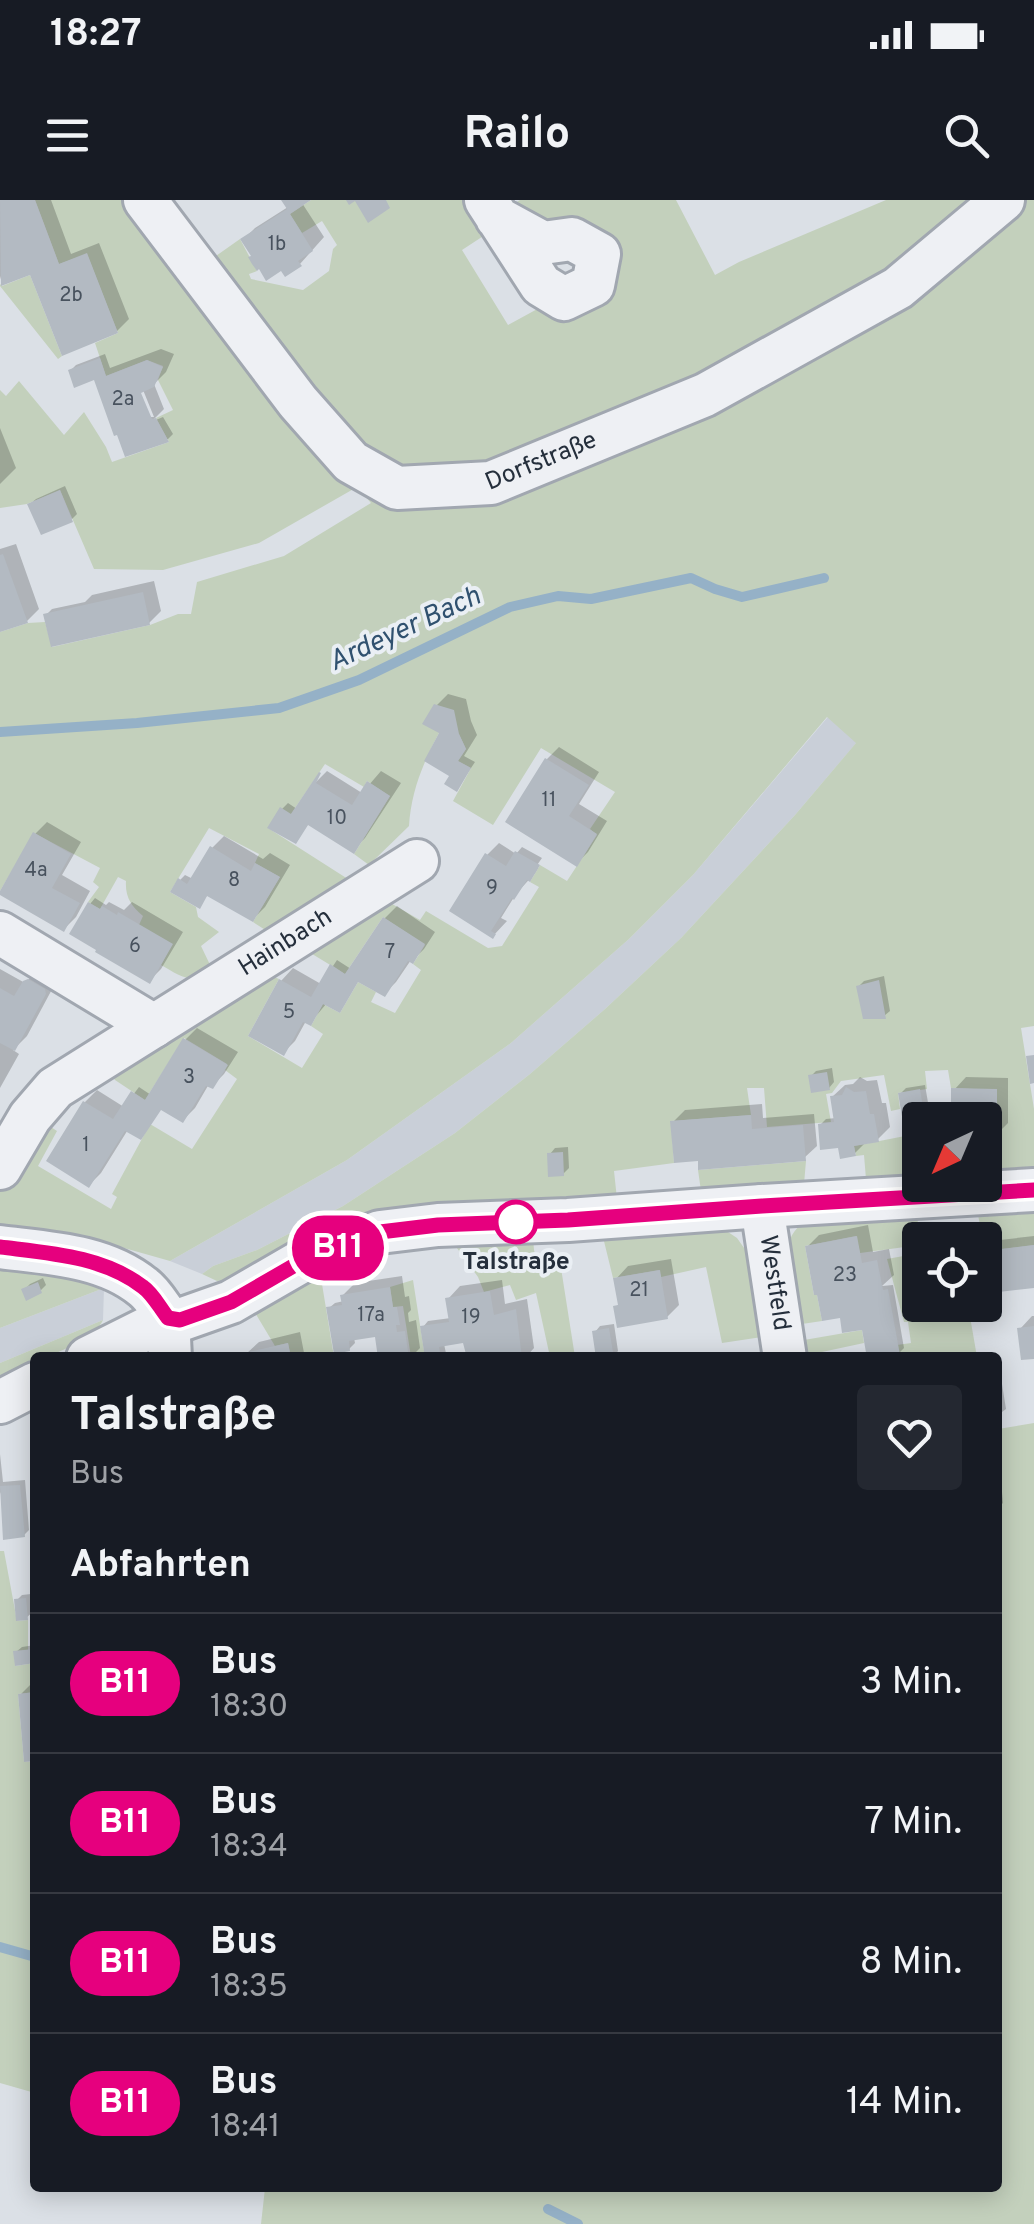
<!DOCTYPE html>
<html lang="de">
<head>
<meta charset="utf-8">
<style>
  :root { --surface:#171b24; --page:#242831; --text:#f1f3f6; --muted:#9ea1a6; --line:#363941 }
  body { margin:0; font-family:Overpass,sans-serif; background:var(--page); color:var(--text); height:100vh; display:flex; flex-direction:column; font-size:38px; white-space:nowrap }
  * { box-sizing:border-box; margin:0 }
  p { font-size:32px; color:var(--muted) }
  .icon { flex:none; width:55px; height:55px; fill:none; stroke:currentColor; stroke-width:2; stroke-linecap:round; stroke-linejoin:round }
  .map { position:relative; flex:1; overflow:hidden }
  .details { position:absolute; left:30px; top:1152px; width:972px; height:840px; display:flex; flex-direction:column; background:var(--surface); border-radius:10px; box-shadow:0 5px 25px #0003 }
  .details>* { flex:none }
  .badge { padding:0 20px; border-radius:32px; font-size:35px; line-height:65px }
  .needle { width:65px; rotate:224deg }
  .controls { position:absolute; left:902px; top:902px; display:grid; gap:20px }
  .controls a { display:grid; place-items:center; width:100px; height:100px; border-radius:10px; background:var(--surface); box-shadow:0 5px 25px #0003; font-size:50px }
  .map>.badge { position:absolute; translate:-50% -50%; box-shadow:0 0 0 5px #fff }
  h2 { padding:0 40px; font-size:38px; line-height:90px }
  .round { display:grid; place-items:center; flex:none; width:105px; height:105px; border-radius:10px; background:var(--page) }
  .headline { display:flex; align-items:center; justify-content:space-between; height:170px; padding:0 40px }
  h1 { font-size:48px; font-weight:700; line-height:75px }
  ul { padding:0; list-style:none }
  li { display:flex; align-items:center; gap:30px; height:140px; padding:0 40px; border-top:2px solid var(--line) }
  li div { flex:1 }
  li b { display:block; font-size:38px }
  li em { font-style:normal }
  li .badge { min-width:110px; font-weight:700; text-align:center }
  .status { display:flex; justify-content:space-between; align-items:center; height:70px; padding:0 50px; background:var(--surface); direction:ltr }
  .status svg { height:28px; fill:currentColor }
  header { display:flex; justify-content:space-between; align-items:center; height:130px; padding:0 40px; background:var(--surface); font-size:45px; font-weight:700 }
  .map>svg:first-child { display:block }
  .built { fill:#c9cfd8 }
  .green { fill:#c3d0bc }
  .shadow { fill:#0003; fill-rule:evenodd }
  .lines { fill:none; stroke-linecap:round; stroke-linejoin:round }
  .stream { stroke:#95b1c7; stroke-width:10 }
  .building { fill:#b3bac2 }
  .minor-casing { stroke:#a1a7b0; stroke-width:48 }
  .minor { stroke:#eef0f4; stroke-width:42 }
  .line-casing { stroke:#fff; stroke-width:22 }
  .line { stroke:#e6007e; stroke-width:15 }
  .stop-dot { fill:#fff; stroke:#e6007e; stroke-width:5 }
  .labels { text-anchor:middle; dominant-baseline:central; stroke-width:8; stroke-linejoin:round; paint-order:stroke }
  .number-label { font-size:20px; fill:#48525e }
  .street-label { font-size:25px; fill:#252f3c; stroke:#eaeff4 }
  .stop-label { font-size:25px; font-weight:bold; fill:#252f3c; stroke:#eaeff4 }
  .water-label { font-size:28px; font-style:italic; fill:#30516f; stroke:#eaeff4 }
</style>
</head>
<body>
<div class="status"><b>18:27</b><svg viewBox="0 0 49 12"><path d="M0 12V9h3v3zM5 12V6h3v6zM10 12V3h3v9zM15 12V0h3v12zM26 1h20v11H26zM47 4h2v5h-2z"/></svg></div>
<header><svg class="icon" aria-label="menu" viewBox="0 0 24 24"><path d="M4 6h16M4 12h16M4 18h16"/></svg>Railo<svg class="icon" aria-label="search" viewBox="0 0 24 24"><circle cx="10" cy="10" r="6"/><path d="M15 15l6 6"/></svg></header>
<div class="map">
<svg width="1034" height="2024" viewBox="0 0 1034 2024">
  <rect width="100%" height="100%" fill="#dbe0e6"/>
  <path class="built" d="M857,483V542L795,615L681,738L605,809L530,874L455,933L343,1006L257,1050L213,1066L202,1074L170,1061L347,960L511,843L629,739L693,675Z
    M104,1088L103,1120L0,1163V1128Z"/>
  <path class="green" d="M35,0H126L206,63L240,39L257,71L249,74L251,79L303,90L329,71L333,49L337,45L322,21L302,33L290,14L311,0H464L470,11L491,31L462,50L508,125L541,107L608,89L539,26L508,7L520,0H676L715,75L739,62L886,0H1034V826L1021,828L1034,909V970L985,973V937H997V890L951,888L948,870L925,871L927,889L898,893L900,909L891,911L884,875L841,881L832,893L826,894L831,922L767,927L764,888H747L751,915L671,921L674,963L614,971L617,999L234,1079L217,1081L202,1074L213,1066L257,1050L343,1006L455,933L530,874L605,809L681,738L795,615L856,543L827,517L693,675L629,739L511,843L347,960L170,1061L117,1046L4,1033L0,1030V985L40,920L57,931L38,966L111,1009L117,997L112,994L150,924L192,949L237,879L225,870L227,864L184,838L145,900L115,880L103,864L258,770L279,779L248,836L302,868L323,834L311,826L323,804L340,813L358,782L376,792L371,802L395,813L421,770L413,764L425,745L383,717L345,774L304,749L380,697L420,720L426,711L488,748L502,746L539,687L530,682L540,665L567,681L597,635L590,629L615,592L541,548L493,625L453,601L471,568L458,561L466,549L459,534L439,533C423,563 411,592 409,626L369,665L354,654L390,596L367,581L364,587L325,564L291,614L268,628L351,681L270,733L253,722L280,677L255,663L259,654L209,628L170,692L196,707L198,717L219,732L201,746L213,771C194,786 180,776 161,765L172,744L139,725L143,716C131,706 125,697 126,681L118,677L100,709L88,702L99,687L93,682L100,668L34,633L0,691V432L28,423L45,422L52,447L150,425L178,414H191L197,382L284,356L371,303L357,287L259,343L163,370L94,369L60,290L27,304L0,308V190L6,196L19,181L64,235L84,212L106,247L112,262L169,242L156,218L173,210L158,180L163,166L147,160L106,176L95,143L118,133L87,54L59,64Z
    M30,75L62,156L58,159L0,86V84L2,86Z
    M905,936L912,977L866,979L864,955L856,956L854,946Z
    M806,961L804,984L701,991L698,970Z
    M1034,1007V1045L985,1051V1040H983L977,1010Z
    M917,1014L920,1045L860,1053L856,1036L805,1046L814,1095H817L822,1121L802,1124L787,1060C786,1045 790,1035 801,1024Z
    M725,1030L737,1038L749,1055L762,1137L722,1143L706,1067L661,1077L659,1070L613,1078L602,1033Z
    M533,1038L534,1050L541,1075L561,1068L575,1157H550L536,1093L516,1100L510,1085L484,1092L478,1077L454,1044Z
    M920,1053V1105H968L977,1157H911L909,1152L900,1155L897,1145L911,1143L908,1122H904L887,1059Z
    M0,1063L73,1071L104,1088L0,1128Z
    M321,1078L334,1157H291L288,1143L275,1146L254,1111Z
    M413,1080L425,1157H411L403,1106L393,1107L390,1087Z
    M103,1120C96,1137 54,1157 35,1158V1164L0,1182V1163Z
    M862,1130L864,1143L808,1155L804,1140Z
    M1034,1223V2024H261L265,1988H998V1229Z
    M0,1351H4L17,1421L28,1420V1450L15,1466L35,1463V1492L18,1494L24,1562L35,1561V1893L0,1883Z"/>
  <path class="shadow" d="M0,0H51L71,54L99,43L129,119L117,131L31,72L2,83L0,76Z
    M284,0H306L302,3L324,37L300,64L253,56L243,40L255,28L288,7Z
    M161,149L174,154L166,172L154,184L164,209L151,222L163,217L173,234L168,239L127,254L96,177L70,171L76,165L105,154L110,168ZM139,180L154,217H148L134,182Z
    M0,228L16,268L0,284Z
    M65,286L77,314L72,319L30,304L36,299Z
    M16,344L39,409L27,421L0,430V349Z
    M154,381L161,411L149,423L46,415L52,409L85,402L92,395Z
    M448,494L466,499L471,521L477,535L464,556L475,562L457,589L458,566L442,532L436,506Z
    M559,547L599,572L579,604L607,621L588,652L576,664L509,621L547,559Z
    M327,571L362,593L381,571L401,583L365,638L353,650L309,623L296,641L282,609L288,603L297,609L315,583Z
    M47,622L81,642L62,675L90,691L76,717L64,729L35,634Z
    M224,636L263,659L270,653L290,665L265,707L253,719L209,693L199,706L180,680L185,675L193,679L212,648Z
    M499,643L516,654L522,647L542,658L535,668H538L535,673L516,694L501,718L507,721L493,736L452,710L487,655Z
    M95,698L106,705L109,702L124,710L132,702L183,732L161,769L149,781L90,704Z
    M397,706L435,732L424,749L412,761L411,760L396,782L384,794L359,779L340,810L327,803L310,823L306,821L295,841L283,853L281,781L293,768L321,784L337,760L351,769L385,718Z
    M0,769L25,783L38,770L57,780L27,836L13,850L19,854L0,888Z
    M884,776L890,811L884,816L859,786L864,781Z
    M197,828L238,852L224,874L212,886L209,884L195,908L183,920L162,907L129,928L101,973L89,985L85,902L97,890L124,907L139,887L151,895L185,840Z
    M832,868L834,882L829,888L811,876L816,871Z
    M860,877L867,881L877,880L882,903H886L890,927L878,939L867,941L854,954L820,925L826,919L836,918L832,897L845,885L853,884Z
    M966,877L1008,878V923L996,935H985V920H953L954,890Z
    M925,885L931,920H920V935L900,894L906,888Z
    M762,904L763,918L814,914L817,946L804,958L700,959L673,922L685,910Z
    M568,947L569,968L563,974L550,954L555,948Z
    M868,1025L873,1052L889,1049L894,1075L882,1086L893,1085L904,1148L898,1154V1158H870L864,1127L843,1121L807,1047L819,1035Z
    M970,1036V1040H944Z
    M1034,1036V1085L988,1052L1000,1040Z
    M671,1059L679,1105L667,1117L616,1107L620,1103L616,1079L628,1066Z
    M402,1076L405,1097L409,1096L411,1110L408,1113L409,1122L416,1120L420,1148L410,1158H381L377,1134L354,1138L355,1143L349,1149L329,1108L335,1103L344,1101L343,1095L355,1083Z
    M43,1078L46,1085L40,1091L24,1090L30,1084Z
    M502,1080L505,1104L527,1099L534,1148L525,1158H469L465,1140L444,1144L447,1158H427L423,1127L428,1121L451,1118L448,1099L460,1086Z
    M1032,1116H1034V1156L1020,1129Z
    M614,1124L618,1151L613,1157L595,1132L600,1126Z
    M300,1132L305,1158H247L246,1154L259,1142Z
    M998,1184H1002L1006,1209L998,1215Z
    M0,1254L3,1282L25,1280L29,1330L24,1335L0,1292Z
    M1002,1292L1003,1303L998,1308V1293Z
    M998,1321L1002,1344L998,1349Z
    M31,1394L33,1412L27,1417L17,1400L22,1395Z
    M35,1445V1461L17,1463L16,1452L22,1447Z
    M33,1482H35V1559L20,1495Z"/>
  <g class="lines">
    <path class="stream" d="M0,532L137,523L279,508L359,480L510,407L558,396L591,399L691,378L715,389L742,397L824,378
      M0,1747L35,1757
      M548,2009L578,2024"/>
  </g>
  <path class="building" d="M0,0H35L59,64L87,53L118,133L62,156L30,75L1,86Z
    M281,0H311L290,14L313,51L298,61L302,66L285,77L281,71L266,81L259,69L257,71L252,64L248,57L251,56L240,39L287,9Z
    M346,0H386L390,8L368,23L355,1L349,5Z
    M100,158L106,176L147,160L163,167L154,187L141,193L152,219L156,218L169,242L125,257L117,235L114,236L94,180L74,188L68,170Z
    M60,290L73,322L41,335L27,304Z
    M3,354L28,423L0,432V355Z
    M143,392L150,425L51,447L43,414Z
    M434,504L454,510L459,534L466,549L458,561L471,568L457,592L444,584L449,576L424,561L439,533L422,524Z
    M545,558L589,585L569,616L597,634L577,667L505,622Z
    M319,572L321,573L316,583L352,605L367,581L390,596L354,654L308,625L296,644L267,628L280,607L291,614Z
    M33,632L71,654L52,688L80,703L64,732L0,695V691Z
    M210,646L251,671L255,663L280,677L253,722L207,696L200,709L170,692L178,678L187,684Z
    M515,651L540,665L530,682L527,680L514,700L512,698L491,731L496,734L493,739L449,711L485,653L506,666Z
    M88,702L100,709L102,706L117,715L118,712L173,744L150,784L95,752L96,750L69,734Z
    M383,717L425,744L413,764L408,761L385,797L358,782L340,813L323,804L311,826L303,822L284,856L248,836L279,779L311,797L330,764L345,774Z
    M28,779L45,789L46,794L15,851L0,843V788L14,796L23,781Z
    M879,780L886,819H863L856,786Z
    M183,838L228,865L213,889L206,886L183,923L161,910L141,940L125,931L89,988L46,961L83,901L113,919L131,891L145,900Z
    M1034,855V883L1030,884L1026,856Z
    M827,872L830,890L811,893L808,875Z
    M846,887L854,892L866,891L870,914H874L879,942L854,946L856,956L840,959L838,948L820,950L818,924L834,922L830,896L842,895Z
    M951,888L997,889V938L985,937V920H951Z
    M920,889L925,920H920V938L906,940L898,893Z
    M751,915L752,929L803,925L806,961L698,970V961L674,963L670,921Z
    M563,952L564,976L548,977L547,953Z
    M857,1036L862,1063L877,1060L883,1090L888,1089L900,1155L867,1158L862,1130L842,1133L840,1118L822,1121L817,1095H814L805,1046Z
    M1034,1045V1088L990,1093L985,1051Z
    M660,1070L668,1119L617,1128L613,1106L618,1105L613,1078Z
    M38,1082L42,1093L26,1101L21,1089Z
    M390,1087L393,1107H397L400,1125H396L397,1132L405,1131L409,1158H378L375,1137L349,1141L350,1151L334,1154L326,1107L342,1105L340,1095Z
    M490,1091L494,1115L516,1109L522,1158H467L463,1143L439,1147L441,1158H425L420,1126L449,1122L445,1098Z
    M1034,1126V1159L1021,1160L1017,1128Z
    M609,1128L614,1158H596L592,1131Z
    M288,1143L291,1158H245L244,1153Z
    M20,1285L25,1337L3,1340L0,1286Z
    M26,1398L28,1420L16,1421L14,1399Z
    M34,1449L35,1463L15,1466L13,1451Z
    M35,1492V1561L24,1562L18,1494Z"/>
  <g class="lines">
    <defs>
      <g id="minor">
        <path id="s1" d="M145,0L298,202L351,262L397,288L491,283L705,195L898,88L1003,0"/>
        <path d="M486,0L541,85L564,99L593,85L599,54L572,39L543,43L497,18"/>
        <path d="M0,733L154,826"/>
        <path id="s2" d="M0,968L30,917L55,888L417,661"/>
        <path id="s3" d="M762,1006L785,1158"/>
        <path d="M0,1047C48,1053 104,1055 143,1087C153,1094 160,1108 168,1118L180,1120L231,1102L302,1061L380,1032L438,1025L568,1020L762,1006L1034,990"/>
        <path d="M88,1158L168,1118L170,1158"/>
        <path d="M0,1202L35,1184"/>
      </g>
    </defs>
    <use href="#minor" class="minor-casing"/>
    <use href="#minor" class="minor"/>
  </g>
  <g class="lines">
    <defs>
      <path id="line" d="M0,1047C48,1053 103,1056 143,1087C153,1094 160,1108 168,1118L180,1120L231,1102L302,1061L380,1032L438,1025L568,1020L762,1006L1034,990"/>
    </defs>
    <use href="#line" class="line-casing"/>
    <use href="#line" class="line"/>
  </g>
  <circle class="stop-dot" cx="516" cy="1022" r="20"/>
  <g class="labels">
    <g class="number-label">
      <text x="277" y="45">1b</text>
      <text x="71" y="96">2b</text>
      <text x="123" y="200">2a</text>
      <text x="549" y="601">11</text>
      <text x="337" y="619">10</text>
      <text x="36" y="671">4a</text>
      <text x="234" y="681">8</text>
      <text x="492" y="689">9</text>
      <text x="135" y="747">6</text>
      <text x="390" y="753">7</text>
      <text x="289" y="813">5</text>
      <text x="189" y="878">3</text>
      <text x="86" y="946">1</text>
      <text x="845" y="1076">23</text>
      <text x="639" y="1091">21</text>
      <text x="371" y="1116">17a</text>
      <text x="471" y="1118">19</text>
    </g>
    <g class="street-label">
      <text stroke="none"><textPath href="#s1" startOffset="535">Dorfstraße</textPath></text>
      <text stroke="none"><textPath href="#s2" startOffset="370">Hainbach</textPath></text>
      <text stroke="none"><textPath href="#s3" startOffset="78">Westfeld</textPath></text>
    </g>
    <g class="stop-label">
      <text x="516" y="1063">Talstraße</text>
    </g>
    <g class="water-label">
      <text transform="translate(405 430) rotate(-25)">Ardeyer Bach</text>
    </g>
  </g>
</svg>
<div class="controls">
<a><svg class="needle" viewBox="-14 -14 28 28"><path d="M0-13l5 13h-10z" fill="#e53935"/><path d="M0 13l5-13h-10z" fill="#9ea1a6"/></svg></a>
<a><svg class="icon" aria-label="locate" viewBox="0 0 24 24"><circle cx="12" cy="12" r="6"/><path d="M12 2v4M12 18v4M2 12h4M18 12h4"/></svg></a>
</div>
<b class="badge" style="left:338px;top:1048px;background:#e6007e;color:#fff">B11</b>
<section class="details">
<div class="headline"><div><h1>Talstraße</h1><p>Bus</p></div><a class="round"><svg class="icon" aria-label="heart" viewBox="0 0 24 24"><path d="M12 20l-8-8c-3-5 5-10 8-4 3-6 11-1 8 4z"/></svg></a></div>
<h2>Abfahrten</h2>
<ul>
<li><span class="badge" style="background:#e6007e;color:#fff">B11</span><div><b>Bus</b><p>18:30</p></div><em>3 Min.</em></li>
<li><span class="badge" style="background:#e6007e;color:#fff">B11</span><div><b>Bus</b><p>18:34</p></div><em>7 Min.</em></li>
<li><span class="badge" style="background:#e6007e;color:#fff">B11</span><div><b>Bus</b><p>18:35</p></div><em>8 Min.</em></li>
<li><span class="badge" style="background:#e6007e;color:#fff">B11</span><div><b>Bus</b><p>18:41</p></div><em>14 Min.</em></li>
</ul>
</section>
</div>
</body>
</html>
